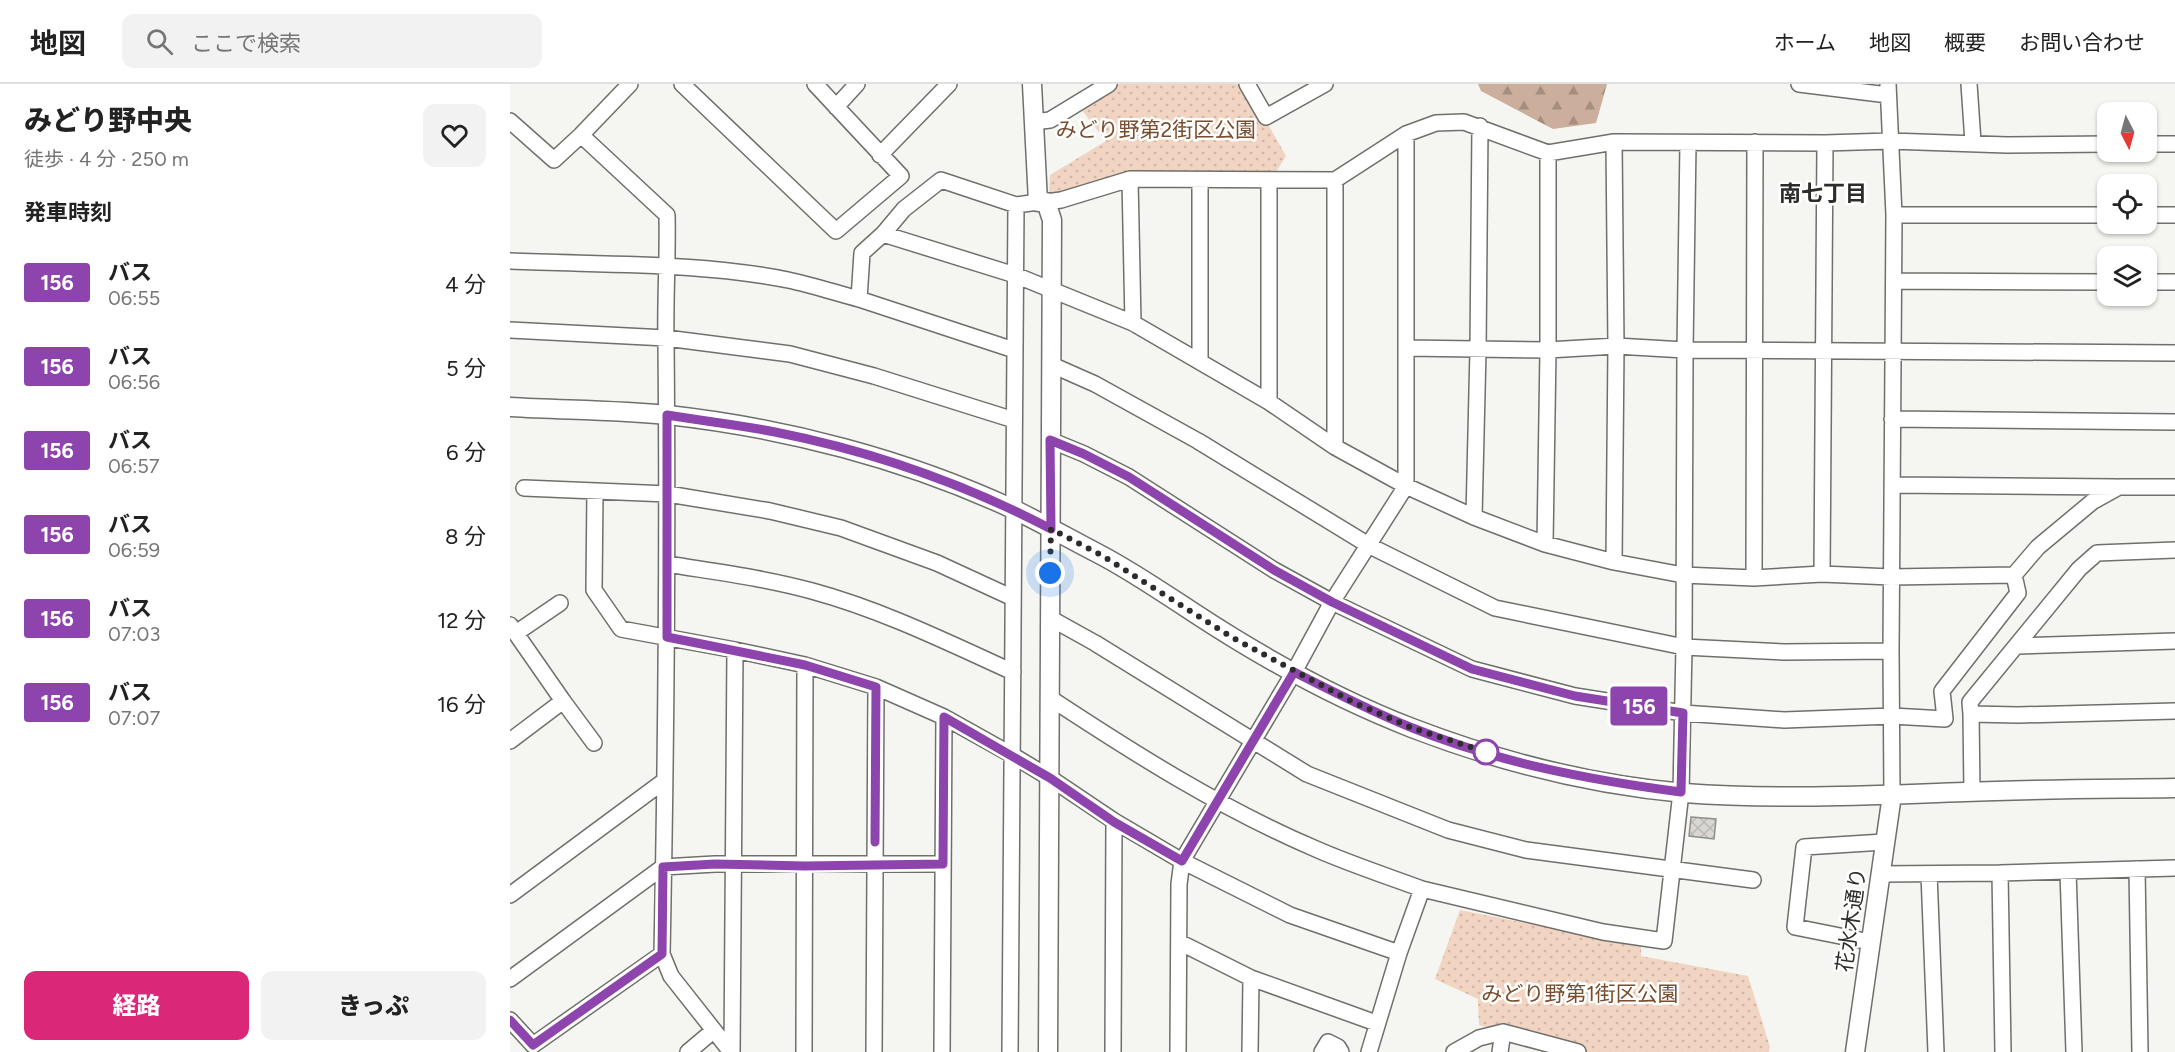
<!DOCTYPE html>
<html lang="ja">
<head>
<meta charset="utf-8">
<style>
  :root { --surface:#fff; --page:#f2f2f2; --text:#222; --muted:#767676; --line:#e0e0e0; --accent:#db2777 }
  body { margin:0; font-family:Figtree,"Noto Sans JP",sans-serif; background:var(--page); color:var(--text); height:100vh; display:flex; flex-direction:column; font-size:22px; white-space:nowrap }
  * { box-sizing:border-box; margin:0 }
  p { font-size:20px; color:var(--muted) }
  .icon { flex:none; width:33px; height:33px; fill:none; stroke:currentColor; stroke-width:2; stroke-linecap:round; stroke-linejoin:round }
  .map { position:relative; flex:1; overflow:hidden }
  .sheet { display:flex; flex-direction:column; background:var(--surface); width:510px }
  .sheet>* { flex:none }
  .badge { padding:0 12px; border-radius:4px; font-size:21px; line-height:39px }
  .needle { width:39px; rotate:174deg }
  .buttons { position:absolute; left:1587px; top:18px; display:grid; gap:12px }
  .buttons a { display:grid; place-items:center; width:60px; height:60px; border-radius:12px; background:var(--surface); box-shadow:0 2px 4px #0004; font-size:30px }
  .you { position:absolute; width:30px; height:30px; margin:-15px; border:4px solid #fff; border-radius:50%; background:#1a73e8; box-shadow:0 0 0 9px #1a73e833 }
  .map>.badge { position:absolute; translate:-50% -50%; box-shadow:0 0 0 3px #fff }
  h2 { padding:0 24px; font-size:22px; line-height:54px }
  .round { display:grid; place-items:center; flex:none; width:63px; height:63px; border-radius:12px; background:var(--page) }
  .head { display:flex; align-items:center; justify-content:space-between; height:102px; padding:0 24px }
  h1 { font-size:28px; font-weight:800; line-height:45px }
  .action { display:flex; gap:12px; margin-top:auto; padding:12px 24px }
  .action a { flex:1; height:69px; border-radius:12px; background:var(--accent); color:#fff; font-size:24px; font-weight:800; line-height:69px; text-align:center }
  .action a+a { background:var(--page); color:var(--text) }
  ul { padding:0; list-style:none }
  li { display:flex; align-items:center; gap:18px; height:84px; padding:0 24px }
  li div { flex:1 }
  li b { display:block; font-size:22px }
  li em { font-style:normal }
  li .badge { min-width:66px; font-weight:700; text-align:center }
  header { display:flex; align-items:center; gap:36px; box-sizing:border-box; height:84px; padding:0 30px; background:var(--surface); border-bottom:2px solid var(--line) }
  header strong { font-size:28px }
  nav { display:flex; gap:33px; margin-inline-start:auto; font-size:21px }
  .search { width:420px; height:54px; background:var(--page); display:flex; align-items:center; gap:15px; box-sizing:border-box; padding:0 21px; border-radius:12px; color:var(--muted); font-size:22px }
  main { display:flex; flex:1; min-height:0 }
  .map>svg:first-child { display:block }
  .grass { fill:url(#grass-dots) }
  .forest { fill:url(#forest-firs) }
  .building { fill:url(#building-cross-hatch); stroke:#918f8b; stroke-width:1.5 }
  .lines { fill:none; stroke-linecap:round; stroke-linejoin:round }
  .minor-casing { stroke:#6f6f6b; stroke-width:18 }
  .tertiary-casing { stroke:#6f6f6b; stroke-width:21 }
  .minor { stroke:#fff; stroke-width:15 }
  .tertiary { stroke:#fff; stroke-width:18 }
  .line-casing { stroke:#fff; stroke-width:14 }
  .line { stroke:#8e44ad; stroke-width:9 }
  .walk { stroke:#2c2d2b; stroke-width:6; stroke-dasharray:0 10.8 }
  .stop-dot { fill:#fff; stroke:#8e44ad; stroke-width:3 }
  .labels { text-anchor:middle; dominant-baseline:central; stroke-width:5; stroke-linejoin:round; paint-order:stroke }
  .park-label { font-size:21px; fill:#774c2f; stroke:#fffffe }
  .street-label { font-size:21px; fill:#2c2d2b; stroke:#fffffe }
  .neighbourhood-label { font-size:22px; font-weight:bold; fill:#2c2d2b; stroke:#fffffe }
</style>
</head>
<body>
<header>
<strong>地図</strong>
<div class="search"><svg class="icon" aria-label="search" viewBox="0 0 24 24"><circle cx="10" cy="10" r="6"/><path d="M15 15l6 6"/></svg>ここで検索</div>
<nav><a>ホーム</a><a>地図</a><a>概要</a><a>お問い合わせ</a></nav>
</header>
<main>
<section class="sheet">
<div class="head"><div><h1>みどり野中央</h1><p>徒歩 · 4 分 · 250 m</p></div><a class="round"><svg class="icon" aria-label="heart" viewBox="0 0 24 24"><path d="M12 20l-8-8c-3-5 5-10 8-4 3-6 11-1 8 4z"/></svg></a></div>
<h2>発車時刻</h2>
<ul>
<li><span class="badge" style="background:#8e44ad;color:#fff">156</span><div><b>バス</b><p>06:55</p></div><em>4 分</em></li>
<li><span class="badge" style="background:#8e44ad;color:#fff">156</span><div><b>バス</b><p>06:56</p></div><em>5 分</em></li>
<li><span class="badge" style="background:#8e44ad;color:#fff">156</span><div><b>バス</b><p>06:57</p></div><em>6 分</em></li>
<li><span class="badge" style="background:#8e44ad;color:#fff">156</span><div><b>バス</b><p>06:59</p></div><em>8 分</em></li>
<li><span class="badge" style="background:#8e44ad;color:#fff">156</span><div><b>バス</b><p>07:03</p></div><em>12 分</em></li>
<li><span class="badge" style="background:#8e44ad;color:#fff">156</span><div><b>バス</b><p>07:07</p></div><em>16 分</em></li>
</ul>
<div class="action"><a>経路</a><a>きっぷ</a></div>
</section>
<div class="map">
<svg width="1665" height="968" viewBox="0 0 1665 968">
  <defs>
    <pattern id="grass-dots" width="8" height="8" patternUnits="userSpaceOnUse" patternTransform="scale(1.5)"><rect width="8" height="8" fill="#f1d4c1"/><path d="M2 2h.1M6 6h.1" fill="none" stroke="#cfb6a6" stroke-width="1.8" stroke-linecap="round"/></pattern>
    <pattern id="forest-firs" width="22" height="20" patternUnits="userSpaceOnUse" patternTransform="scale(1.5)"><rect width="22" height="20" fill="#cbae9c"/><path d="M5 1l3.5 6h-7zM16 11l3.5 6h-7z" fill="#a58e7f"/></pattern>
    <pattern id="building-cross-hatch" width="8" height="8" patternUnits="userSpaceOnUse" patternTransform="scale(1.5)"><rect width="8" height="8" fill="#dad7d3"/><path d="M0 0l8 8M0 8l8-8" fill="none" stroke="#bbb9b5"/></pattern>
  </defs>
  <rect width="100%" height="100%" fill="#f5f5f1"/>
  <path class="grass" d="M601,0H735L776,72L766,88L654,89L539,112L540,91L596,57L571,25Z
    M950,826L1131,862V872L1238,892L1260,963L1259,968H1064L969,941L968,915L925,895Z"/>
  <path class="forest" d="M968,0H1097L1086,39L1043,45L971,7Z"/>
  <path class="building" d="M1181,733L1206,735L1204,755L1179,752Z"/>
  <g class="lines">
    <defs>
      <path id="minor" d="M172,0L326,147L391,92L305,0
        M737,0L756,33L815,0
        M1289,0L1378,11
        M1378,0L1384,131L1381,567L1382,711
        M1459,0L1463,58
        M326,23L347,0
        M0,37L44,76L71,51L157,131C158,174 155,216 156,258C158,462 156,666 152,870L161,892L221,968
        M523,38L540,36L599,0
        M71,51L120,0
        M1104,58L1106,262L1104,478
        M1636,60H1665
        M370,71L439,0
        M620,95L623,239
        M536,118L551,116L620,95L825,96L896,50L926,39L954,38L1038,69L1104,58L1315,59L1380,57L1497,61L1598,60
        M1384,131H1598
        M1636,131H1665
        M373,150L505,191L623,239L759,318L825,363L896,402L964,433L1035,460L1104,478L1173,491L1244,494L1312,490L1381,493L1504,491
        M0,177C91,181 189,178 278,196C302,201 326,209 349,215L352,169L373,150L394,125L431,96L506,121L528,118
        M1384,197L1598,198
        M1636,198H1665
        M349,215L504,266
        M0,246L156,254L280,270L364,292L504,336
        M897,264L1038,266L1106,262L1175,266L1665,269
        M690,277V97
        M542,281L585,300L688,357L860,462L985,524L1174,563L1274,568L1381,567
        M759,318V96
        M1382,335L1665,338
        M540,356L574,370L619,393L764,486L822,518L962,585L1065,612L1173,629L1274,636L1382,632L1435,635L1432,607L1508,509L1504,491L1528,463L1582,418L1609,403H1665
        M825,363V96
        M1382,401L1606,403
        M14,404L158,410L260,427L331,444L427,479L503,514
        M85,407L84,506L111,545L225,566L295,581L366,603L434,633L502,671L540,694L604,737L672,777L780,831L889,869
        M964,433L968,266L970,42
        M1035,460L1038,266V69
        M1665,466L1587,469L1569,485L1460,618L1461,630L1508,631L1665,627
        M157,480C206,488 255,494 302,507C372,526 437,558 503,588
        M1312,490L1315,59
        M1244,494L1245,58
        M540,534L585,559L797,690L938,746L1016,766L1243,796
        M0,541L53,617L0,657
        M6,549L50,519
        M1506,562L1665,557
        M540,614C625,670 712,725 806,765C840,780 877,792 912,805
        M53,617L84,659
        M1461,630L1462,708
        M1627,785L1630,968
        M1558,787L1564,968
        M1490,789L1493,968
        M1370,790L1490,789L1665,784
        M1419,790L1426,968
        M0,811L154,697
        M669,858L741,894L866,939
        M1360,858L1285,843L1294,763L1374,758
        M0,895L153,783L205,780H433
        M0,936L23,961L152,870
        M178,968L203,947
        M222,968L225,566
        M294,968L295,581
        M364,968L366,603
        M432,968L434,633
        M500,968L506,121
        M603,968L604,737
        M668,968L669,800L672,777L784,588L822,518L896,402V50
        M740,968L741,894
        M812,968L818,958L828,963L831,968
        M859,968L889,869L912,805L1093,848L1154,857L1171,708L1174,563L1175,266L1178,59
        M944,968L969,954L993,948
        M990,968L993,948L1068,968"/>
      <path id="tertiary" d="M522,0L528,118H536L542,136L538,968
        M0,323C52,326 105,326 158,331C275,344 395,375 503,425C532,439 560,455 589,470C635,494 677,526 722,553C779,588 840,620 902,644C988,677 1083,701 1174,709C1268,716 1361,711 1455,708C1525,705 1595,705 1665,704
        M1345,968L1382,711"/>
    </defs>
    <use href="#minor" class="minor-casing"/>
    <use href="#tertiary" class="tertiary-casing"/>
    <use href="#minor" class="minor"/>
    <use href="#tertiary" class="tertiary"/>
  </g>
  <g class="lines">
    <defs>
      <path id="line" d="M0,936L23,961L152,870L153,783L205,780L295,782L433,780L434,633L540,694L604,738L672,777L784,588C822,607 860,627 900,643C986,678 1079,696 1171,708L1173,629L1065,612L962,585L822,518L764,486L619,393L574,370L540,356L541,445C455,400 361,367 265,348C230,341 193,337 157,331V553L295,581L366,603L365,758"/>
    </defs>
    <use href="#line" class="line-casing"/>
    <use href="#line" class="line"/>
    <path class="walk" d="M540,489L541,445L593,472L723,554L843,618L902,644L976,668"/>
  </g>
  <circle class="stop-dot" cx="976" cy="668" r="12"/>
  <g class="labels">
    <g class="park-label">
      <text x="646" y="45">みどり野第2街区公園</text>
      <text x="1070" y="909">みどり野第1街区公園</text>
    </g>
    <g class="street-label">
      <text transform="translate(1341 836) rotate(-82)">花水木通り</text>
    </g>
    <g class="neighbourhood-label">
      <text x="1313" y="109">南七丁目</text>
    </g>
  </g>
</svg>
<div class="buttons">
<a><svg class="needle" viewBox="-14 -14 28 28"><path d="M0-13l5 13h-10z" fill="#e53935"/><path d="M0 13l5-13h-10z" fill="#767676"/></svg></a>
<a><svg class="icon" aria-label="locate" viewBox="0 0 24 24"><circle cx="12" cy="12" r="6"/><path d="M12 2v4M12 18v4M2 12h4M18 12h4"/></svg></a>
<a><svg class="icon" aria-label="layers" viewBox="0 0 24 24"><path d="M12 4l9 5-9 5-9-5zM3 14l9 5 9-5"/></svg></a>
</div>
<div class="you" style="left:540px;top:489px"></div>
<b class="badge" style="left:1129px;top:622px;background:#8e44ad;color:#fff">156</b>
</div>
</main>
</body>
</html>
